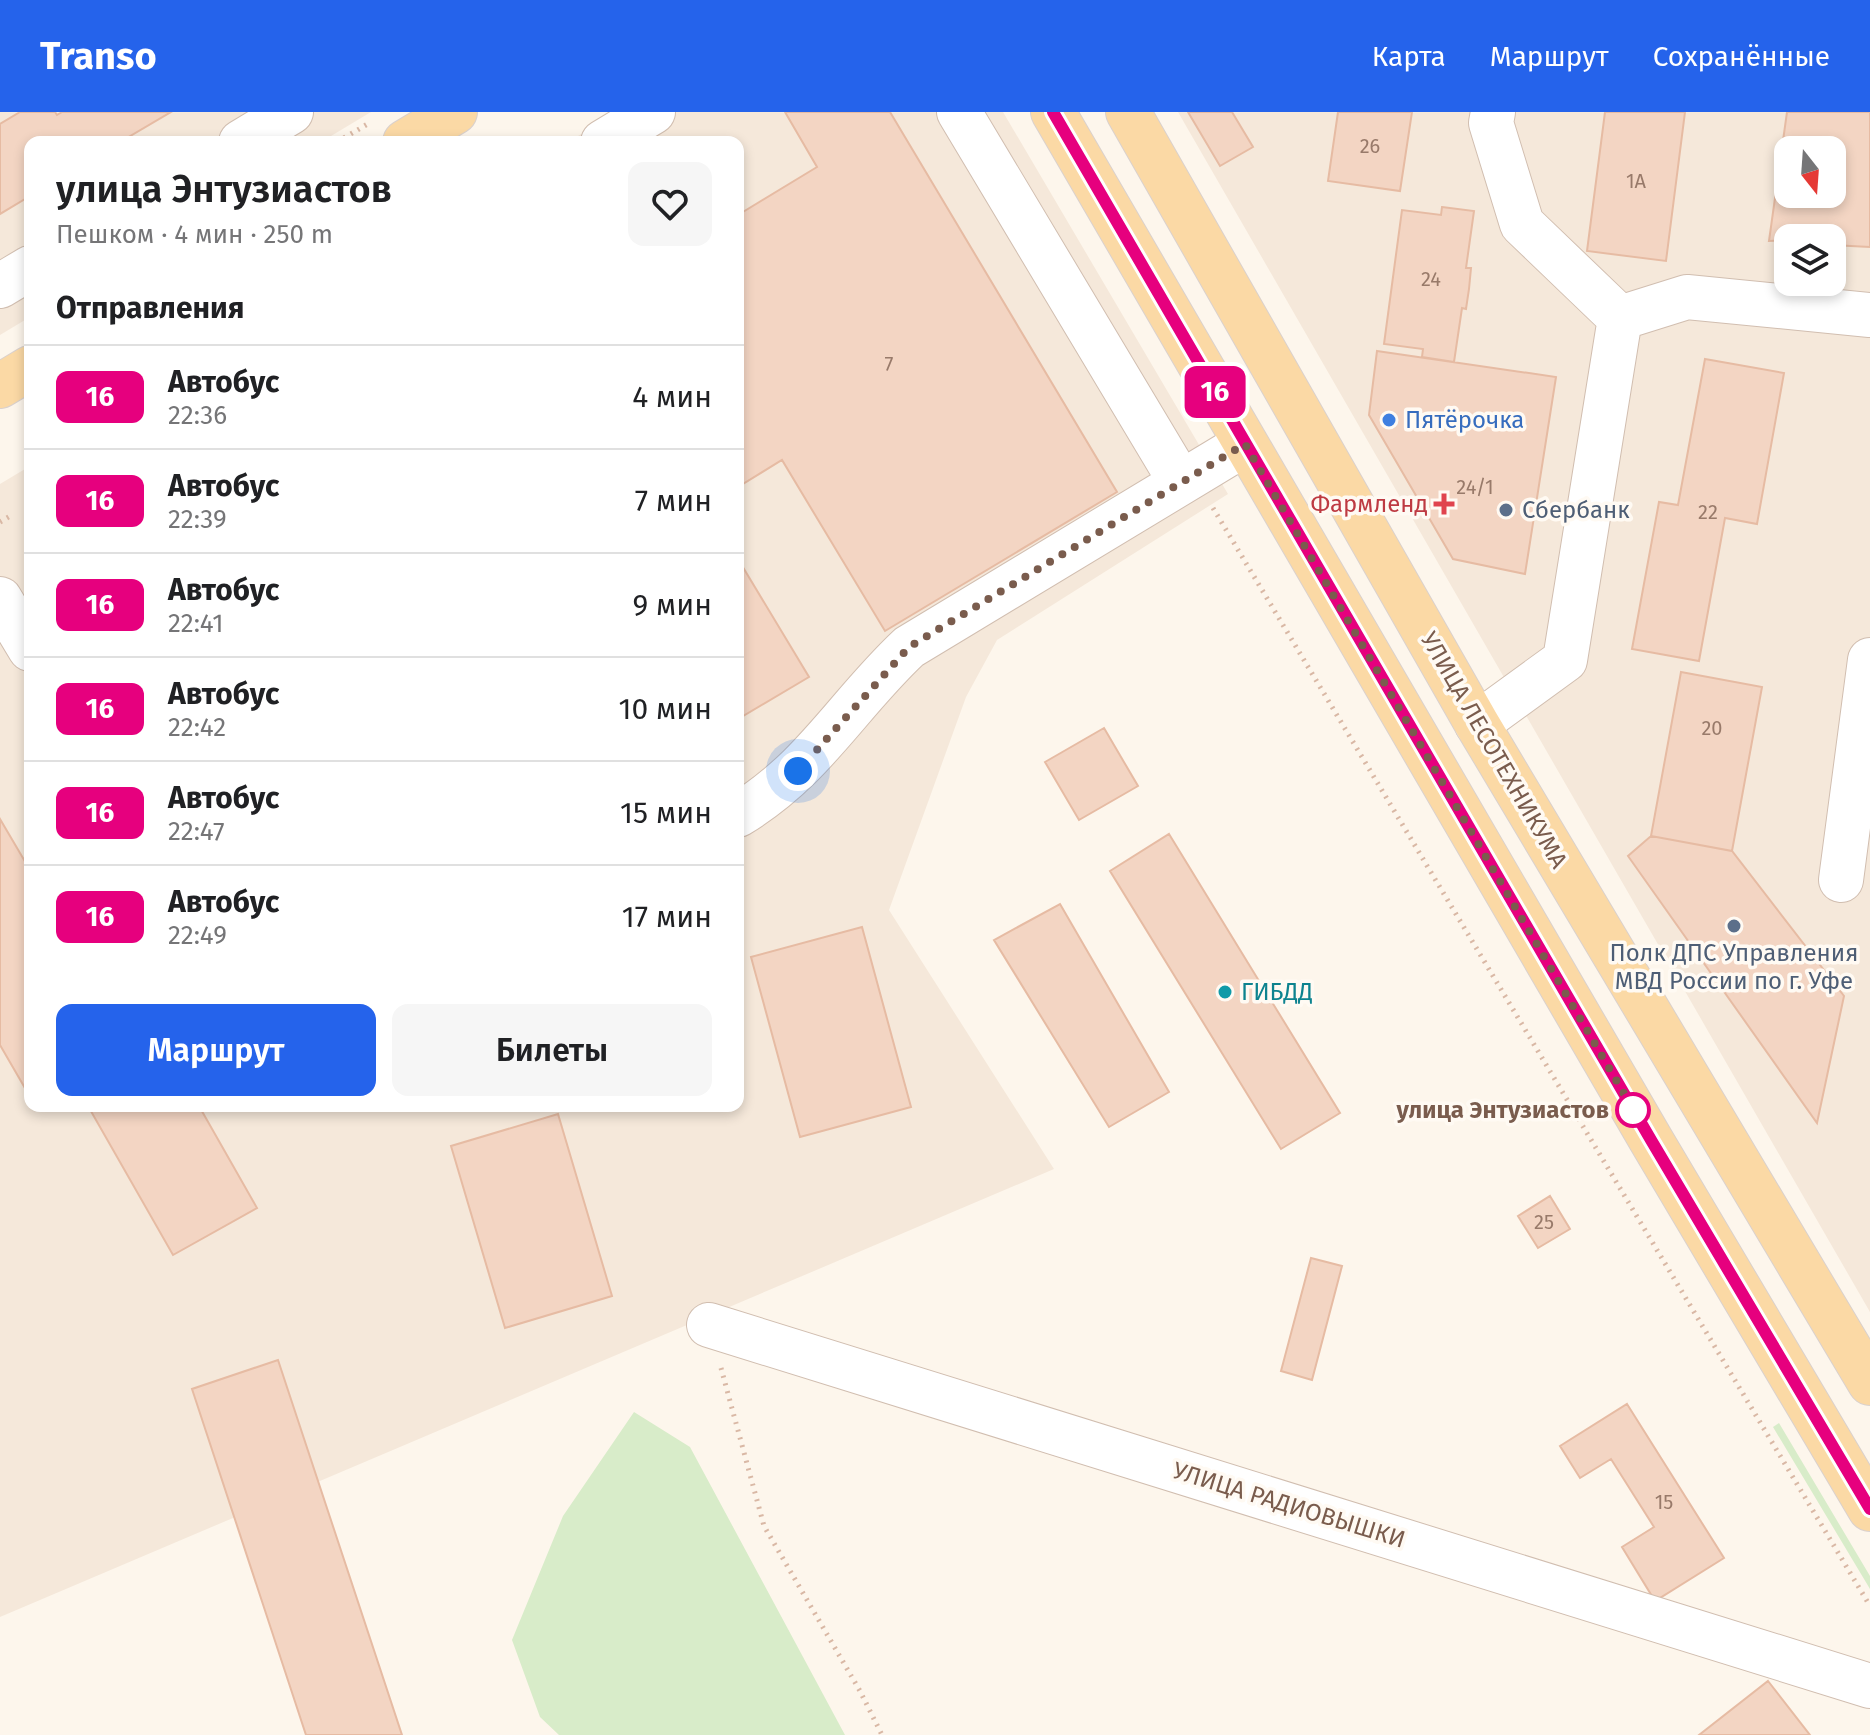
<!DOCTYPE html>
<html lang="ru">
<head>
<meta charset="utf-8">
<style>
  :root { --surface:#fff; --page:#f6f6f6; --text:#202124; --muted:#757577; --line:#e0e0e0; --accent:#2563eb }
  body { margin:0; font-family:"Fira Sans",sans-serif; background:var(--page); color:var(--text); height:100vh; display:flex; flex-direction:column; font-size:30px; white-space:nowrap }
  * { box-sizing:border-box; margin:0 }
  p { font-size:26px; color:var(--muted) }
  .icon { flex:none; width:44px; height:44px; fill:none; stroke:currentColor; stroke-width:2; stroke-linecap:round; stroke-linejoin:round }
  .map { position:relative; flex:1; overflow:hidden }
  .details { position:absolute; left:24px; top:24px; width:720px; height:976px; display:flex; flex-direction:column; background:var(--surface); border-radius:16px; box-shadow:0 4px 12px #0003 }
  .details>* { flex:none }
  .badge { padding:0 16px; border-radius:12px; font-size:28px; line-height:52px }
  .needle { width:52px; rotate:163deg }
  .buttons { position:absolute; left:1774px; top:24px; display:grid; gap:16px }
  .buttons a { display:grid; place-items:center; width:72px; height:72px; border-radius:16px; background:var(--surface); box-shadow:0 4px 12px #0003; font-size:40px }
  .you { position:absolute; width:40px; height:40px; margin:-20px; border:6px solid #fff; border-radius:50%; background:#1a73e8; box-shadow:0 0 0 12px #1a73e833 }
  .map>.badge { position:absolute; translate:-50% -50%; box-shadow:0 0 0 4px #fff }
  h2 { padding:0 32px; font-size:30px; line-height:72px }
  .round { display:grid; place-items:center; flex:none; width:84px; height:84px; border-radius:16px; background:var(--page) }
  .overview { display:flex; align-items:center; justify-content:space-between; height:136px; padding:0 32px }
  h1 { font-size:38px; font-weight:600; line-height:60px }
  .action { display:flex; gap:16px; margin-top:auto; padding:16px 32px }
  .action a { flex:1; height:92px; border-radius:16px; background:var(--accent); color:#fff; font-size:32px; font-weight:600; line-height:92px; text-align:center }
  .action a+a { background:var(--page); color:var(--text) }
  ul { padding:0; list-style:none }
  li { display:flex; align-items:center; gap:24px; height:104px; padding:0 32px; border-top:2px solid var(--line) }
  li div { flex:1 }
  li b { display:block; font-size:30px }
  li em { font-style:normal }
  li .badge { min-width:88px; font-weight:700; text-align:center }
  header { display:flex; align-items:center; gap:48px; box-sizing:border-box; height:112px; padding:0 40px; background:var(--accent); color:#fff }
  header strong { font-size:38px }
  nav { display:flex; gap:44px; margin-inline-start:auto; font-size:28px }
  .map>svg:first-child { display:block }
  .residential { fill:#f5e8da; fill-rule:evenodd }
  .green { fill:#d8ecc9 }
  .building { fill:#f3d5c3; stroke:#e6bba3; stroke-width:2; fill-rule:evenodd }
  .lines { fill:none; stroke-linecap:round; stroke-linejoin:round }
  .minor-casing { stroke:#d1beb0; stroke-width:46 }
  .major-casing { stroke:#dad1cd; stroke-width:46 }
  .path { stroke:#d9b8a5; stroke-width:5; stroke-dasharray:2 6; stroke-linecap:butt }
  .minor { stroke:#fff; stroke-width:44 }
  .major { stroke:#fbd9a5; stroke-width:44 }
  .line-casing { stroke:#fff; stroke-width:18 }
  .line { stroke:#e6007e; stroke-width:12 }
  .walk { stroke:#7a5c4d; stroke-width:8; stroke-dasharray:0 14.4 }
  .shop-dot { fill:#3f7fe0; stroke:#fffaf3; stroke-width:3 }
  .health-dot { fill:#e0444e; stroke:#fffaf3; stroke-width:3 }
  .service-dot { fill:#5c6f8a; stroke:#fffaf3; stroke-width:3 }
  .culture-dot { fill:#0f9aa8; stroke:#fffaf3; stroke-width:3 }
  .stop-dot { fill:#fff; stroke:#e6007e; stroke-width:4 }
  .labels { text-anchor:middle; dominant-baseline:central; stroke-width:7; stroke-linejoin:round; paint-order:stroke }
  .number-label { font-size:20px; fill:#987a6a }
  .shop-label { font-size:24px; fill:#366cbe; stroke:#fffaf3; text-anchor:start }
  .health-label { font-size:24px; fill:#be3a42; stroke:#fffaf3; text-anchor:end }
  .service-label { font-size:24px; fill:#4e5e75; stroke:#fffaf3; text-anchor:start }
  .street-label { font-size:24px; fill:#7a5c4d; stroke:#fffaf3 }
  .culture-label { font-size:24px; fill:#0d838f; stroke:#fffaf3; text-anchor:start }
  .stop-label { font-size:24px; font-weight:bold; fill:#7a5c4d; stroke:#fffaf3; text-anchor:end }
</style>
</head>
<body>
<header>
<strong>Transo</strong>
<nav><a>Карта</a><a>Маршрут</a><a>Сохранённые</a></nav>
</header>
<div class="map">
<svg width="1870" height="1623" viewBox="0 0 1870 1623">
  <rect width="100%" height="100%" fill="#fdf6ec"/>
  <path class="residential" d="M0,0H371L321,30H30V205L0,223Z
    M618,0H1003L1228,382L997,528L966,585L889,798L1054,1057L0,1505V372L30,354V994H738V30H568Z
    M1178,0H1870V1200ZM1788,38H1832V82H1788ZM1788,126H1832V170H1788Z"/>
  <path class="green" d="M634,1300L690,1335L845,1623H559L540,1605L512,1528L563,1404Z
    M1779,1311L1870,1464V1477L1773,1315Z"/>
  <path class="building" d="M20,0H55L57,3L62,0H171L120,30H30V84L0,102V12Z
    M785,0H890L1117,380L885,519L782,348L738,375V103L817,55Z
    M1188,0H1232L1253,35L1220,54Z
    M1338,0H1412L1400,79L1328,69Z
    M1605,0H1685L1666,149L1587,139Z
    M1787,0H1870V135L1832,133V126L1769,129ZM1788,38H1832V82H1788Z
    M1442,95L1474,99L1466,156H1471L1469,177L1466,197L1462,196L1454,250L1422,245L1423,237L1384,232L1402,98L1441,103Z
    M1377,239L1556,265L1525,462L1453,447L1369,303Z
    M1705,247L1784,261L1757,412L1725,406L1699,549L1632,537L1659,390L1678,393Z
    M738,447L809,565L738,607Z
    M1681,560L1762,575L1732,739L1651,724Z
    M1104,616L1138,674L1079,708L1045,650Z
    M0,707L30,758L29,983L0,933Z
    M1169,722L1340,1001L1281,1037L1110,759Z
    M1651,724L1732,739L1844,884L1817,1011L1628,744Z
    M1060,792L1169,980L1109,1015L994,828Z
    M862,815L911,995L800,1025L751,845Z
    M88,994H199L257,1096L173,1143Z
    M558,1002L612,1184L505,1216L451,1034Z
    M1550,1084L1570,1117L1538,1136L1518,1104Z
    M1311,1146L1342,1154L1312,1268L1281,1259Z
    M278,1248L402,1623H306L192,1277Z
    M1627,1292L1724,1446L1655,1489L1622,1435L1654,1415L1611,1347L1580,1366L1560,1334Z
    M1768,1569L1810,1623H1699Z"/>
  <g class="lines">
    <defs>
      <path id="minor" d="M959,0L1180,369
        M1493,0L1491,11L1522,112L1620,206
        M241,30L291,0
        M603,30L653,0
        M0,174L30,156
        M0,487L30,537
        M1477,612L1565,548L1620,206L1687,185L1870,203
        M738,703C814,657 847,593 909,535L1245,332
        M1841,768L1870,548
        M709,1213L1870,1574"/>
      <path id="major" d="M1053,0L1651,1028L1870,1397
        M1128,0L1477,612L1870,1271
        M405,30L455,0
        M0,274L30,256"/>
    </defs>
    <use href="#minor" class="minor-casing"/>
    <use href="#major" class="major-casing"/>
    <path class="path" d="M337,30L371,10
      M1213,396L1870,1494
      M0,410L12,403
      M721,1256L764,1414L860,1579L882,1623"/>
    <use href="#minor" class="minor"/>
    <use href="#major" class="major"/>
  </g>
  <g class="lines">
    <defs>
      <path id="line" d="M1053,0L1651,1028L1870,1397"/>
    </defs>
    <use href="#line" class="line-casing"/>
    <use href="#line" class="line"/>
    <path class="walk" d="M798,659L909,535L1245,332L1637,1004L1633,998"/>
  </g>
  <circle class="shop-dot" cx="1389" cy="308" r="8"/>
  <path class="health-dot" d="M1440 380h8v8h8v8h-8v8h-8v-8h-8v-8h8z"/>
  <g class="service-dot">
    <circle cx="1506" cy="398" r="8"/>
    <circle cx="1734" cy="814" r="8"/>
  </g>
  <circle class="culture-dot" cx="1225" cy="880" r="8"/>
  <circle class="stop-dot" cx="1633" cy="998" r="16"/>
  <g class="labels">
    <g class="number-label">
      <text x="1370" y="34">26</text>
      <text x="1636" y="69">1А</text>
      <text x="1431" y="167">24</text>
      <text x="889" y="252">7</text>
      <text x="1475" y="375">24/1</text>
      <text x="1708" y="400">22</text>
      <text x="1712" y="616">20</text>
      <text x="1544" y="1110">25</text>
      <text x="1664" y="1390">15</text>
    </g>
    <g class="shop-label">
      <text x="1405" y="308">Пятёрочка</text>
    </g>
    <g class="health-label">
      <text x="1428" y="392">Фармленд</text>
    </g>
    <g class="service-label">
      <text x="1522" y="398">Сбербанк</text>
      <text x="1734" y="841" text-anchor="middle">Полк ДПС Управления<tspan x="1734" dy="28">МВД России по г. Уфе</tspan></text>
    </g>
    <g class="street-label">
      <text transform="translate(1494 638) rotate(60)">УЛИЦА ЛЕСОТЕХНИКУМА</text>
      <text transform="translate(1289 1393) rotate(17)">УЛИЦА РАДИОВЫШКИ</text>
    </g>
    <g class="culture-label">
      <text x="1241" y="880">ГИБДД</text>
    </g>
    <g class="stop-label">
      <text x="1609" y="998">улица Энтузиастов</text>
    </g>
  </g>
</svg>
<div class="buttons">
<a><svg class="needle" viewBox="-14 -14 28 28"><path d="M0-13l5 13h-10z" fill="#e53935"/><path d="M0 13l5-13h-10z" fill="#757577"/></svg></a>
<a><svg class="icon" aria-label="layers" viewBox="0 0 24 24"><path d="M12 4l9 5-9 5-9-5zM3 14l9 5 9-5"/></svg></a>
</div>
<div class="you" style="left:798px;top:659px"></div>
<b class="badge" style="left:1215px;top:280px;background:#e6007e;color:#fff">16</b>
<section class="details">
<div class="overview"><div><h1>улица Энтузиастов</h1><p>Пешком · 4 мин · 250 m</p></div><a class="round"><svg class="icon" aria-label="heart" viewBox="0 0 24 24"><path d="M12 20l-8-8c-3-5 5-10 8-4 3-6 11-1 8 4z"/></svg></a></div>
<h2>Отправления</h2>
<ul>
<li><span class="badge" style="background:#e6007e;color:#fff">16</span><div><b>Автобус</b><p>22:36</p></div><em>4 мин</em></li>
<li><span class="badge" style="background:#e6007e;color:#fff">16</span><div><b>Автобус</b><p>22:39</p></div><em>7 мин</em></li>
<li><span class="badge" style="background:#e6007e;color:#fff">16</span><div><b>Автобус</b><p>22:41</p></div><em>9 мин</em></li>
<li><span class="badge" style="background:#e6007e;color:#fff">16</span><div><b>Автобус</b><p>22:42</p></div><em>10 мин</em></li>
<li><span class="badge" style="background:#e6007e;color:#fff">16</span><div><b>Автобус</b><p>22:47</p></div><em>15 мин</em></li>
<li><span class="badge" style="background:#e6007e;color:#fff">16</span><div><b>Автобус</b><p>22:49</p></div><em>17 мин</em></li>
</ul>
<div class="action"><a>Маршрут</a><a>Билеты</a></div>
</section>
</div>
</body>
</html>
